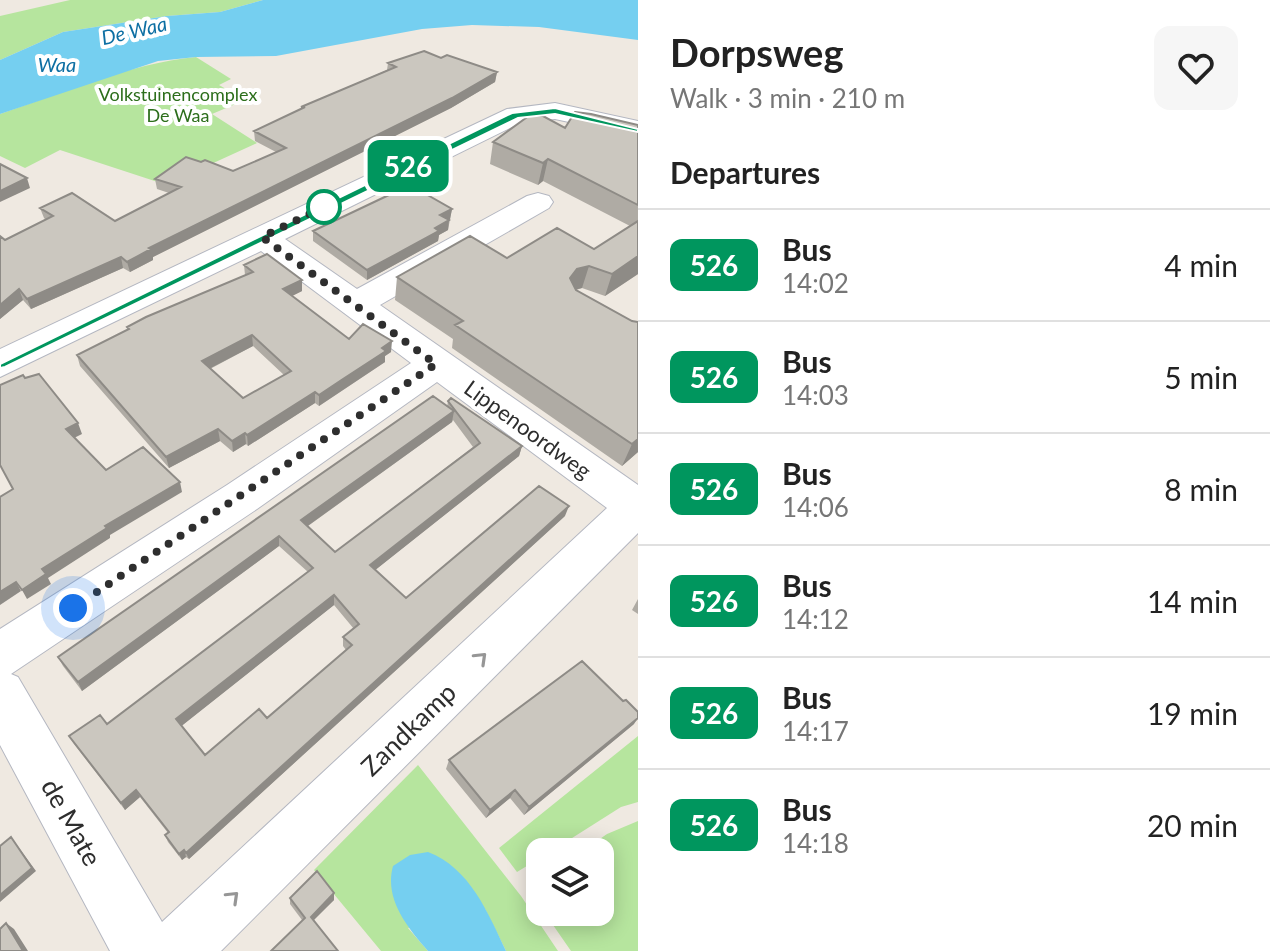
<!DOCTYPE html>
<html lang="en">
<head>
<meta charset="utf-8">
<style>
  :root { --surface:#fff; --page:#f6f6f6; --text:#222; --muted:#767676; --line:#e0e0e0 }
  body { margin:0; font-family:Lato,sans-serif; background:var(--page); color:var(--text); height:100vh; display:flex; flex-direction:column; font-size:30px; white-space:nowrap }
  * { box-sizing:border-box; margin:0 }
  p { font-size:26px; color:var(--muted) }
  .icon { flex:none; width:44px; height:44px; fill:none; stroke:currentColor; stroke-width:2; stroke-linecap:round; stroke-linejoin:round }
  .map { position:relative; flex:1; overflow:hidden }
  .drawer { display:flex; flex-direction:column; background:var(--surface); width:632px }
  .drawer>* { flex:none }
  .badge { padding:0 16px; border-radius:12px; font-size:28px; line-height:52px }
  .fabs { position:absolute; left:526px; top:838px; display:grid; gap:16px }
  .fabs a { display:grid; place-items:center; width:88px; height:88px; border-radius:16px; background:var(--surface); box-shadow:0 4px 20px #0003; font-size:40px }
  .you { position:absolute; width:40px; height:40px; margin:-20px; border:6px solid #fff; border-radius:50%; background:#1a73e8; box-shadow:0 0 0 12px #1a73e833 }
  .map>.badge { position:absolute; translate:-50% -50%; box-shadow:0 0 0 4px #fff }
  h2 { padding:0 32px; font-size:30px; line-height:72px }
  .round { display:grid; place-items:center; flex:none; width:84px; height:84px; border-radius:16px; background:var(--page) }
  .summary { display:flex; align-items:center; justify-content:space-between; height:136px; padding:0 32px }
  h1 { font-size:38px; font-weight:700; line-height:60px }
  ul { padding:0; list-style:none }
  li { display:flex; align-items:center; gap:24px; height:112px; padding:0 32px; border-top:2px solid var(--line) }
  li div { flex:1 }
  li b { display:block; font-size:30px }
  li em { font-style:normal }
  li .badge { min-width:88px; font-weight:700; text-align:center }
  main { display:flex; flex:1; min-height:0 }
  .map>svg:first-child { display:block }
  .green { fill:#b6e59e }
  .water { fill:#75cff0 }
  .lines { fill:none; stroke-linecap:round; stroke-linejoin:round }
  .minor-casing { stroke:#b4b7c1; stroke-width:2 }
  .minor { fill:#fff; fill-rule:evenodd }
  .wall { fill:#afaba4; fill-rule:evenodd }
  .shaded-wall { fill:#8e8b86 }
  .building { fill:#cbc7bf; stroke:#8e8b86; stroke-width:2; fill-rule:evenodd }
  .oneway { stroke:#969696 }
  .line { fill:#00965e; stroke:#fff; stroke-width:2 }
  .walk { stroke:#2e2e2e; stroke-width:8; stroke-dasharray:0 14.4 }
  .stop-dot { fill:#fff; stroke:#00965e; stroke-width:4 }
  .labels { text-anchor:middle; dominant-baseline:central; stroke-width:8; stroke-linejoin:round; paint-order:stroke }
  .far-park-label { font-size:18px; fill:#2c6e1b; stroke:#fff }
  .far-water-label { font-size:20px; font-style:italic; fill:#0d6fa3; stroke:#fff }
  .street-label { font-size:22px; fill:#2e2e2e; stroke:#fff }
  .near-street-label { font-size:26px; fill:#2e2e2e; stroke:#fff }
</style>
</head>
<body>
<main>
<div class="map">
<svg width="638" height="951" viewBox="0 0 638 951">
  <rect width="100%" height="100%" fill="#efe9e1"/>
  <path class="green" d="M70,0H263L220,12L167,16L63,32L0,60V16Z
    M196,57L231,79L219,85L245,100L212,114L257,143L209,165L176,188L60,150L25,168L0,156V114C65,92 128,64 196,57Z
    M638,736V802L621,807L550,852H540V858L517,872L499,848Z
    M418,765L521,896L558,951H506L485,909L408,928L428,951H381L314,870Z
    M638,821V951H571L544,912H600V852H581L607,834Z"/>
  <path class="water" d="M263,0H638V40L539,27L472,25L422,29L276,56L196,57L158,61L0,114V60L63,32L167,16L220,12Z
    M428,852C470,868 488,913 506,951H428C407,927 384,899 393,866L410,855Z"/>
  <g class="lines">
    <defs>
      <path id="minor" d="M555,103L638,121V137L555,119L522,122L285,239L357,289L527,196L538,193L549,196L553,202L549,208L380,305L638,485V533L221,951H110L0,745V629L227,485L411,363L261,251L0,377V349L507,109ZM437,382L607,508L162,922L18,677L11,674L257,509Z"/>
    </defs>
    <use href="#minor" class="minor-casing"/>
    <use href="#minor" class="minor"/>
  </g>
  <path class="wall" d="M441,58L497,72L495,82L451,108L153,257V260L130,272L123,268L31,309L23,300L0,319L5,240L46,220L44,218L40,208L115,221L169,193L157,189L155,179L233,171L276,152L255,141L254,131L301,109V107L387,70L388,63Z
    M638,125V274L605,296L582,288L576,290L632,321L638,322V452L622,466L452,348L453,339L395,300L397,277L507,258L594,249L630,226L543,181L538,185L490,164L493,142L565,128Z
    M452,209L448,230L439,235L438,241L367,280L313,241V231Z
    M244,265L302,291L292,296L349,339L391,352L385,356V362L319,406L315,403L248,446L246,444L233,452L220,441L169,468L80,366L77,355L128,330L127,327L245,275ZM253,346L284,375L243,398L210,369Z
    M448,401L522,446L519,456L375,570L406,598L565,516L189,859L186,857L182,860L168,842L165,835L168,833L140,797L125,810L74,744L69,736L107,724L308,572L279,546L82,691L63,666L58,657L447,407ZM453,420L473,447L335,552L308,526L452,422ZM334,605L354,629L343,637V646L346,650L267,718L205,755L181,726Z
    M638,599V614L632,610Z
    M634,724L524,815L510,798L486,818L446,769L449,760Z
    M290,898L334,900L313,920H302L290,904Z"/>
  <path class="shaded-wall" d="M497,72L495,82L451,108L153,257V260L130,272L127,262L149,248Z
    M548,159L543,181L538,185L543,163Z
    M27,178L30,188L0,202V191Z
    M452,209L450,219L439,225L440,215Z
    M449,220L448,230L439,235L438,241L367,280V270Z
    M638,256V274L605,296L612,274Z
    M121,257L123,268L31,309L27,299Z
    M589,266L582,288L570,291V278L577,269Z
    M302,280V291L284,300L283,289Z
    M19,289L23,300L0,319V305Z
    M252,335L253,346L203,372L202,361Z
    M392,341L391,352L385,356V362L319,406V395Z
    M315,392V403L248,446L247,435Z
    M454,411L452,422L302,530L301,520Z
    M78,423L82,434L70,440L66,429Z
    M218,429L220,441L169,468L166,457Z
    M245,433L246,444L233,452L232,441Z
    M638,439V452L622,466L632,444Z
    M522,446L519,456L369,575L370,565Z
    M180,482L182,492L110,535V538L48,578L51,584L27,599L22,590L42,569L105,526Z
    M569,506L565,516L189,859L186,853Z
    M279,536V546L82,691L78,682Z
    M16,582L21,591L0,605V592Z
    M334,595V605L179,728L176,719Z
    M638,718L634,724L524,815L529,807Z
    M136,790L140,797L125,810L121,803Z
    M515,790L510,798L486,818L490,810Z
    M11,837L36,871L0,902V895Z
    M184,850L186,857L182,860L179,854Z
    M334,893V900L311,923V917Z
    M6,923L14,929L28,951H23Z"/>
  <path class="building" d="M424,51L441,58L447,55L497,72L452,98L149,248L151,249L127,262L121,257L27,299L19,289L0,305V236L5,240L53,216L40,208L72,193L115,221L181,187L155,179L186,157L201,162L205,160L233,171L286,148L254,131L305,107H301L396,67L388,63Z
    M575,112L591,114L638,125V205L548,159L543,163L493,142L530,115L543,116L565,128Z
    M0,164L27,178L0,191Z
    M410,185L452,209L440,215L449,220L435,228L439,231L367,270L313,231Z
    M638,221V256L612,274L589,266L577,269L570,278L576,290L632,321L638,322V439L632,444L455,325L463,321L397,277L470,236L507,258L557,228L594,249Z
    M267,254L302,280L283,289L349,339L363,324L392,341L382,348L386,351L343,379L319,395L315,392L247,435L245,433L232,441L218,429L166,457L77,355L129,329L127,327L146,317L253,272L244,265ZM252,335L291,371L243,398L202,361Z
    M39,374L78,423L66,429L106,470L143,447L180,482L105,526L107,528L42,569L46,574L22,590L16,582L0,592V497L13,489L0,465V385L23,375L25,378Z
    M433,396L454,411L301,520L335,552L480,443L448,401L451,398L522,446L370,565L406,598L539,486L569,506L186,853L184,850L179,854L165,835L169,832L136,790L121,803L69,736L100,715L107,724L313,568L279,536L78,682L58,657ZM334,595L359,624L343,637L352,645L267,718L259,709L205,755L176,719Z
    M582,661L623,701L626,700L638,712V718L529,807L515,790L490,810L449,760Z
    M11,837L32,868L0,895V846Z
    M317,871L334,893L311,917L338,951H271L305,918L290,898Z
    M6,923L23,951H0V929Z"/>
  <defs><path id="oneway-chevron" d="M-2-3.5L2.5 0L-2 3.5" fill="none" stroke-width="1.6" stroke-linecap="round" stroke-linejoin="round" transform="scale(2)"/></defs>
  <g class="oneway">
    <use href="#oneway-chevron" transform="translate(481 658) rotate(-44)"/>
    <use href="#oneway-chevron" transform="translate(233 897) rotate(-44)"/>
  </g>
  <path class="line" d="M555,108L638,129V132L555,114L518,118L5,367L0,368V364L512,113Z"/>
  <g class="lines">
    <path class="walk" d="M73,608L436,364L262,237L334,202L324,207"/>
  </g>
  <circle class="stop-dot" cx="324" cy="207" r="16"/>
  <g class="labels">
    <g class="far-park-label">
      <text x="178" y="94">Volkstuinencomplex<tspan x="178" dy="21">De Waa</tspan></text>
    </g>
    <g class="far-water-label">
      <text transform="translate(134 30) rotate(-13)">De Waa</text>
      <text x="57" y="64">Waa</text>
    </g>
    <g class="street-label">
      <text transform="translate(528 429) rotate(36)">Lippenoordweg</text>
    </g>
    <g class="near-street-label">
      <text transform="translate(408 729) rotate(-44)">Zandkamp</text>
      <text transform="translate(72 822) rotate(61)">de Mate</text>
    </g>
  </g>
</svg>
<div class="fabs">
<a><svg class="icon" aria-label="layers" viewBox="0 0 24 24"><path d="M12 4l9 5-9 5-9-5zM3 14l9 5 9-5"/></svg></a>
</div>
<div class="you" style="left:73px;top:608px"></div>
<b class="badge" style="left:408px;top:166px;background:#00965e;color:#fff">526</b>
</div>
<section class="drawer">
<div class="summary"><div><h1>Dorpsweg</h1><p>Walk · 3 min · 210 m</p></div><a class="round"><svg class="icon" aria-label="heart" viewBox="0 0 24 24"><path d="M12 20l-8-8c-3-5 5-10 8-4 3-6 11-1 8 4z"/></svg></a></div>
<h2>Departures</h2>
<ul>
<li><span class="badge" style="background:#00965e;color:#fff">526</span><div><b>Bus</b><p>14:02</p></div><em>4 min</em></li>
<li><span class="badge" style="background:#00965e;color:#fff">526</span><div><b>Bus</b><p>14:03</p></div><em>5 min</em></li>
<li><span class="badge" style="background:#00965e;color:#fff">526</span><div><b>Bus</b><p>14:06</p></div><em>8 min</em></li>
<li><span class="badge" style="background:#00965e;color:#fff">526</span><div><b>Bus</b><p>14:12</p></div><em>14 min</em></li>
<li><span class="badge" style="background:#00965e;color:#fff">526</span><div><b>Bus</b><p>14:17</p></div><em>19 min</em></li>
<li><span class="badge" style="background:#00965e;color:#fff">526</span><div><b>Bus</b><p>14:18</p></div><em>20 min</em></li>
</ul>
</section>
</main>
</body>
</html>
